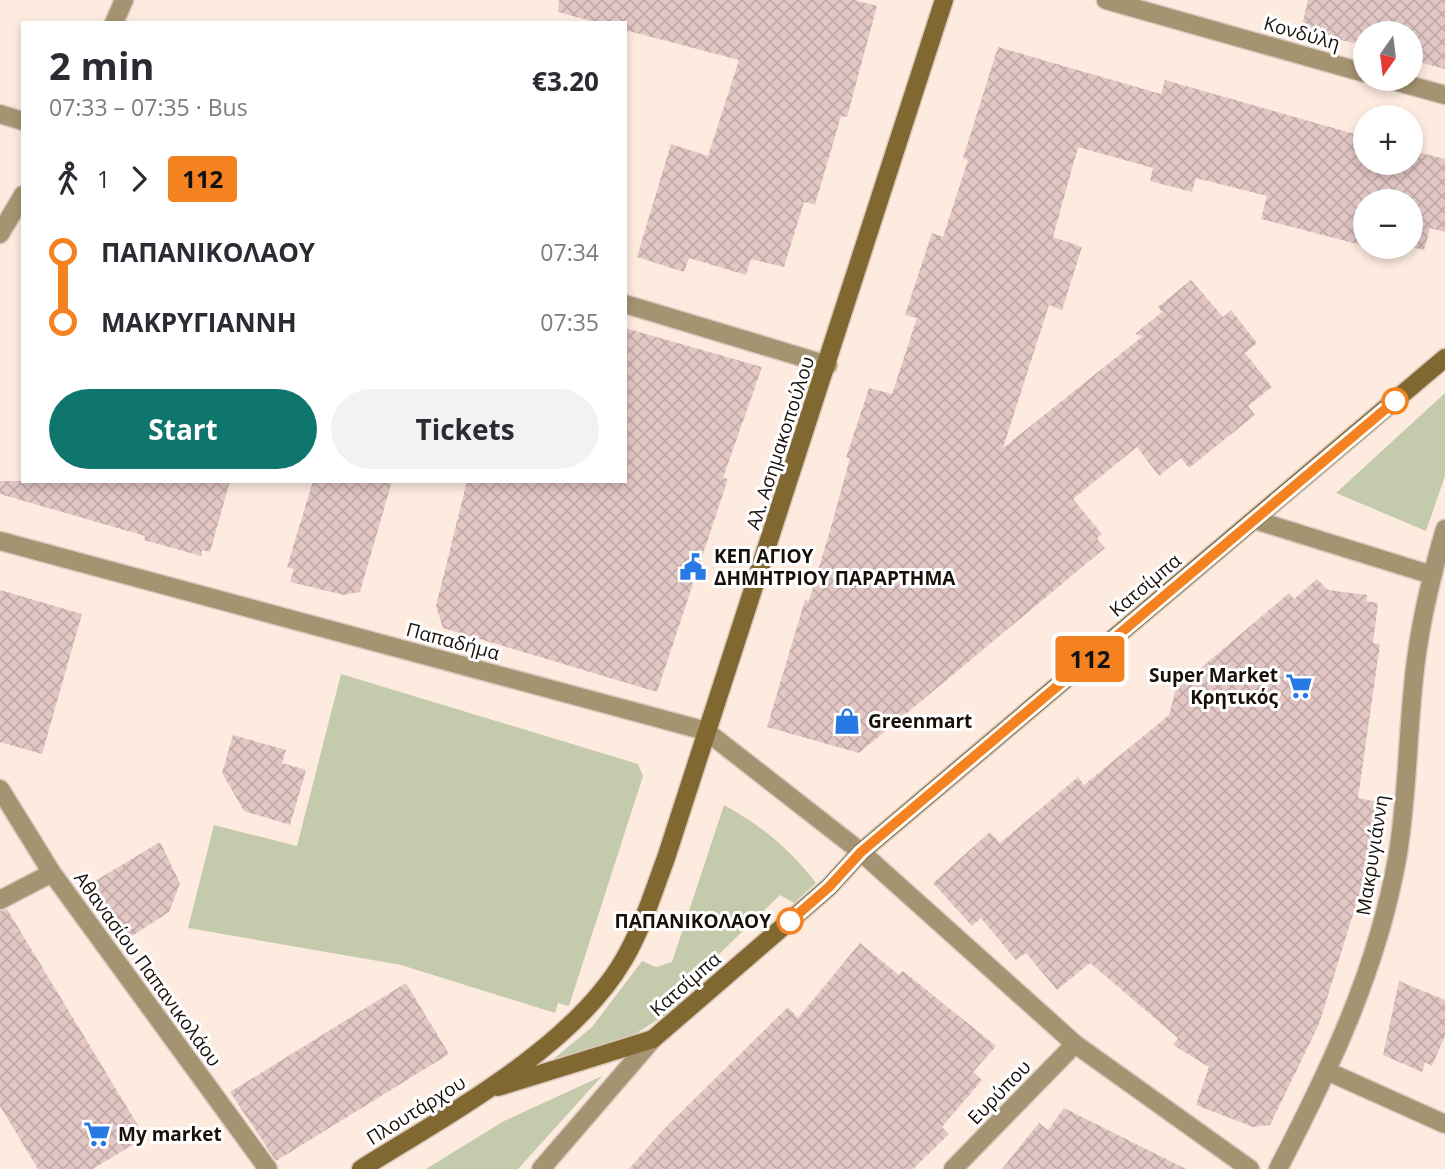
<!DOCTYPE html>
<html lang="en">
<head>
<meta charset="utf-8">
<style>
  :root { --surface:#fff; --page:#f2f2f3; --text:#2b2b33; --muted:#7c7c81; --accent:#0f766e }
  body { margin:0; font-family:"Open Sans",sans-serif; background:var(--page); color:var(--text); height:100vh; display:flex; flex-direction:column; font-size:26px; white-space:nowrap }
  * { box-sizing:border-box; margin:0 }
  p { font-size:23px; color:var(--muted) }
  .icon { flex:none; width:38px; height:38px; fill:none; stroke:currentColor; stroke-width:2; stroke-linecap:round; stroke-linejoin:round }
  .map { position:relative; flex:1; overflow:hidden }
  .sheet { position:absolute; left:21px; top:21px; width:606px; height:462px; display:flex; flex-direction:column; background:var(--surface); border-radius:0px; box-shadow:0 4px 10px #0003 }
  .sheet>* { flex:none }
  .badge { padding:0 14px; border-radius:5px; font-size:24px; line-height:46px }
  .needle { width:46px; rotate:194deg }
  .controls { position:absolute; left:1353px; top:21px; display:grid; gap:14px }
  .controls a { display:grid; place-items:center; width:70px; height:70px; border-radius:50%; background:var(--surface); box-shadow:0 4px 10px #0003; font-size:35px }
  .map>.badge { position:absolute; translate:-50% -50%; box-shadow:0 0 0 4px #fff }
  .legs { display:flex; align-items:center; gap:10px; height:77px; padding:0 28px; font-size:23px }
  .legs p { margin-inline-start:auto }
  .overview { display:flex; align-items:center; justify-content:space-between; height:119px; padding:0 28px }
  h1 { font-size:38px; font-weight:700; line-height:52px }
  .action { display:flex; gap:14px; margin-top:auto; padding:14px 28px }
  .action a { flex:1; height:80px; border-radius:42px; background:var(--accent); color:#fff; font-size:28px; font-weight:700; line-height:80px; text-align:center }
  .action a+a { background:var(--page); color:var(--text) }
  ul { padding:0 28px; list-style:none }
  li { display:flex; align-items:center; gap:24px; height:70px; font-size:26px }
  li i { display:grid; place-items:center; width:10px; height:100%; margin:0 9px; background:currentColor }
  li i::after { content:''; width:18px; height:18px; margin:-9px; border:5px solid; border-radius:50%; background:var(--surface) }
  li p { margin-inline-start:auto }
  li:first-child i { background:linear-gradient(#0000 50%,currentColor 0) }
  li:last-child i { background:linear-gradient(currentColor 50%,#0000 0) }
  .map>svg:first-child { display:block }
  .park { fill:#c4caac }
  .building { fill:url(#building-cross-hatch) }
  .lines { fill:none; stroke-linecap:round; stroke-linejoin:round }
  .street-casing { stroke:#d9c8be; stroke-width:21 }
  .secondary-casing { stroke:#d9c8be; stroke-width:21 }
  .street { stroke:#a59471; stroke-width:18 }
  .secondary { stroke:#816831; stroke-width:18 }
  .line-1-casing { stroke:#fff; stroke-width:16 }
  .line-1 { stroke:#f58220; stroke-width:10 }
  .stop-1-dot { fill:#fff; stroke:#f58220; stroke-width:3.5 }
  .labels { text-anchor:middle; dominant-baseline:central; stroke-width:6; stroke-linejoin:round; paint-order:stroke }
  .street-label { font-size:19px; fill:#17100b; stroke:#fff }
  .poi-label { font-size:19px; font-weight:bold; fill:#17100b; stroke:#fff; text-anchor:start }
  .stop-label { font-size:19px; font-weight:bold; fill:#17100b; stroke:#fff; text-anchor:end }
</style>
</head>
<body>
<div class="map">
<svg width="1445" height="1169" viewBox="0 0 1445 1169">
  <defs>
    <pattern id="building-cross-hatch" width="8" height="8" patternUnits="userSpaceOnUse" patternTransform="scale(1.75)"><rect width="8" height="8" fill="#e2c7c5"/><path d="M0 0l8 8M0 8l8-8" fill="none" stroke="#c1aaa8"/></pattern>
  </defs>
  <rect width="100%" height="100%" fill="#feebe0"/>
  <path class="park" d="M1445,393V476L1426,531L1336,493Z
    M341,674L638,764L643,776L569,1006L558,1003L555,1013L401,965L188,928L214,825L297,846Z
    M724,805C763,827 788,847 816,883L794,903L780,895L677,995L684,1003L629,1038L521,1086L592,1027L642,961L656,967L672,962Z
    M602,1076L518,1169H426L504,1121Z"/>
  <path class="building" d="M559,0H854L877,6L847,117L841,116L815,205L804,202L784,267L751,259L746,275L689,258L684,272L637,257L671,144L708,156L739,60L625,30V23H599L558,12Z
    M1308,0H1445V69L1410,60V33H1365V46L1301,30Z
    M998,47L1161,94L1165,80L1365,137V163H1410V150L1445,159V232L1430,228L1424,250L1410,247V201H1365V246L1261,219L1267,196L1196,178L1192,192L1150,181L1153,168L1078,147L1053,237L1082,247L1062,310L1049,305L1003,448L1143,336L1135,334L1162,312L1158,307L1191,280L1223,317L1231,310L1257,343L1245,353L1272,387L1248,406L1255,415L1189,468L1181,458L1159,476L1137,447L1073,499L1102,534L1097,538L1105,548L859,753L767,727L805,600L809,601L833,520L850,458H846L869,388L892,394L917,318L905,315L932,233L943,237L968,160L963,158Z
    M625,328L762,367L723,478L728,479L657,692L443,628L436,606L467,481H625Z
    M0,481H230L210,552L202,550L201,556L144,540L145,536L0,494Z
    M313,481H392L360,592L344,595L290,582L294,569L287,567Z
    M1317,579L1328,590L1367,595L1366,601L1378,603L1373,643L1380,644L1358,798L1378,802L1364,879L1319,1024L1270,1125L1253,1127L1196,1105L1209,1067L1173,1045L1178,1038L1090,963L1057,990L1026,953L1016,960L981,918L972,926L933,883L990,832L1000,843L1078,777L1084,785L1169,715L1176,689L1289,593L1294,599Z
    M0,590L82,614L42,754L0,742Z
    M233,735L286,750L282,763L306,770L290,825L244,811L222,773Z
    M160,842L180,883L169,912L129,938L126,931L121,933L90,884Z
    M7,909L145,1137L93,1169H38L0,1106V911Z
    M860,943L899,975L903,971L996,1046L973,1072L982,1080L942,1127L949,1134L913,1169H629L663,1130L788,1007L798,1018Z
    M1399,981L1445,1000V1036L1432,1066L1425,1062L1422,1072L1383,1055Z
    M406,983L449,1054L276,1161L230,1092Z
    M1064,1108L1186,1169H1002L1039,1123L1048,1130Z"/>
  <g class="lines">
    <defs>
      <path id="street" d="M1106,0L1365,73
        M114,23L124,0
        M1387,79L1445,95
        M0,114L23,121
        M0,234L23,195
        M625,304L828,365
        M1255,520L1432,575
        M0,541L706,731L861,852L1075,1044L1250,1169
        M0,789L52,873L268,1169
        M0,900L52,873
        M1329,1072L1445,1124
        M541,1169L653,1039
        M953,1169L1075,1044
        M1278,1169C1330,1069 1377,970 1397,859C1409,791 1407,721 1417,653C1423,611 1433,570 1445,529"/>
      <path id="secondary" d="M498,1087L653,1039L829,887L861,852L1445,358
        M361,1169C445,1116 571,1049 623,961C642,929 653,893 666,858L944,0"/>
    </defs>
    <use href="#street" class="street-casing"/>
    <use href="#secondary" class="secondary-casing"/>
    <use href="#street" class="street"/>
    <use href="#secondary" class="secondary"/>
  </g>
  <g class="lines">
    <defs>
      <path id="line-1" d="M790,921L829,887L861,852L1395,401"/>
    </defs>
    <use href="#line-1" class="line-1-casing"/>
    <use href="#line-1" class="line-1"/>
  </g>
  <defs>
    <symbol id="civic-bare" viewBox="-9 -9 18 18"><path d="M-.6-6.5H3V-4.5H.6V-3L4-1V1h2V6H-6V1h2V-1L-.6-3ZM-1.2 2.5V6h2.4V2.5Z" fill="#2979e4" stroke="#fff" stroke-width="2.5" paint-order="stroke"/></symbol>
    <symbol id="supermarket-bare" viewBox="-9 -9 18 18"><path d="M-6-5.5h2.5l.6 2H6L4.5 2H-2.5L-4.4-4H-6ZM-1.5 3.2a1.3 1.3 0 1 0 .1 0ZM3 3.2a1.3 1.3 0 1 0 .1 0Z" fill="#2979e4" stroke="#fff" stroke-width="2.5" paint-order="stroke"/></symbol>
    <symbol id="shop-bare" viewBox="-9 -9 18 18"><path d="M-5-2.5h2.3a2.7 3.5 0 0 1 5.4 0H5L5.5 6h-11ZM-1.5-2.5h3a1.5 2.3 0 0 0-3 0Z" fill="#2979e4" stroke="#fff" stroke-width="2.5" paint-order="stroke"/></symbol>
  </defs>
  <g fill-rule="evenodd">
    <use href="#civic-bare" x="674" y="548" width="38" height="38"/>
    <use href="#supermarket-bare" x="1280" y="667" width="38" height="38"/>
    <use href="#shop-bare" x="828" y="702" width="38" height="38"/>
    <use href="#supermarket-bare" x="78" y="1115" width="38" height="38"/>
  </g>
  <g class="stop-1-dot">
    <circle cx="1395" cy="401" r="12"/>
    <circle cx="790" cy="921" r="12"/>
  </g>
  <g class="labels">
    <g class="street-label">
      <text transform="translate(1302 33) rotate(16)">Κονδύλη</text>
      <text transform="translate(780 443) rotate(-72)">Αλ. Ασημακοπούλου</text>
      <text transform="translate(1145 585) rotate(-40)">Κατσίμπα</text>
      <text transform="translate(453 641) rotate(15)">Παπαδήμα</text>
      <text transform="translate(1372 855) rotate(-81)">Μακρυγιάννη</text>
      <text transform="translate(148 969) rotate(54)">Αθανασίου Παπανικολάου</text>
      <text transform="translate(685 984) rotate(-41)">Κατσίμπα</text>
      <text transform="translate(999 1092) rotate(-46)">Ευρύπου</text>
      <text transform="translate(416 1110) rotate(-32)">Πλουτάρχου</text>
    </g>
    <g class="poi-label">
      <text x="714" y="556">ΚΕΠ ΑΓΙΟΥ<tspan x="714" dy="22">ΔΗΜΗΤΡΙΟΥ ΠΑΡΑΡΤΗΜΑ</tspan></text>
      <text x="1278" y="675" text-anchor="end">Super Market<tspan x="1278" dy="22">Κρητικός</tspan></text>
      <text x="868" y="721">Greenmart</text>
      <text x="118" y="1134">My market</text>
    </g>
    <g class="stop-label">
      <text x="771" y="921">ΠΑΠΑΝΙΚΟΛΑΟΥ</text>
    </g>
  </g>
</svg>
<div class="controls">
<a><svg class="needle" viewBox="-14 -14 28 28"><path d="M0-13l5 13h-10z" fill="#e53935"/><path d="M0 13l5-13h-10z" fill="#7c7c81"/></svg></a>
<a>+</a>
<a>−</a>
</div>
<b class="badge" style="left:1090px;top:659px;background:#f58220;color:#111">112</b>
<section class="sheet">
<div class="overview"><div><h1>2 min</h1><p>07:33 – 07:35 · Bus</p></div><b>€3.20</b></div>
<div class="legs"><svg class="icon" aria-label="walk" viewBox="0 0 24 24"><circle cx="13" cy="4" r="2"/><path d="M13 8l-2 6 4 7M11 14l-3 7M7 12l3-4h3l4 4"/></svg>1<svg class="icon" aria-label="forward" viewBox="0 0 24 24"><path d="M9 5l7 7-7 7"/></svg><b class="badge" style="background:#f58220;color:#111">112</b></div>
<ul>
<li><i style="color:#f58220"></i><b>ΠΑΠΑΝΙΚΟΛΑΟΥ</b><p>07:34</p></li>
<li><i style="color:#f58220"></i><b>ΜΑΚΡΥΓΙΑΝΝΗ</b><p>07:35</p></li>
</ul>
<div class="action"><a>Start</a><a>Tickets</a></div>
</section>
</div>
</body>
</html>
